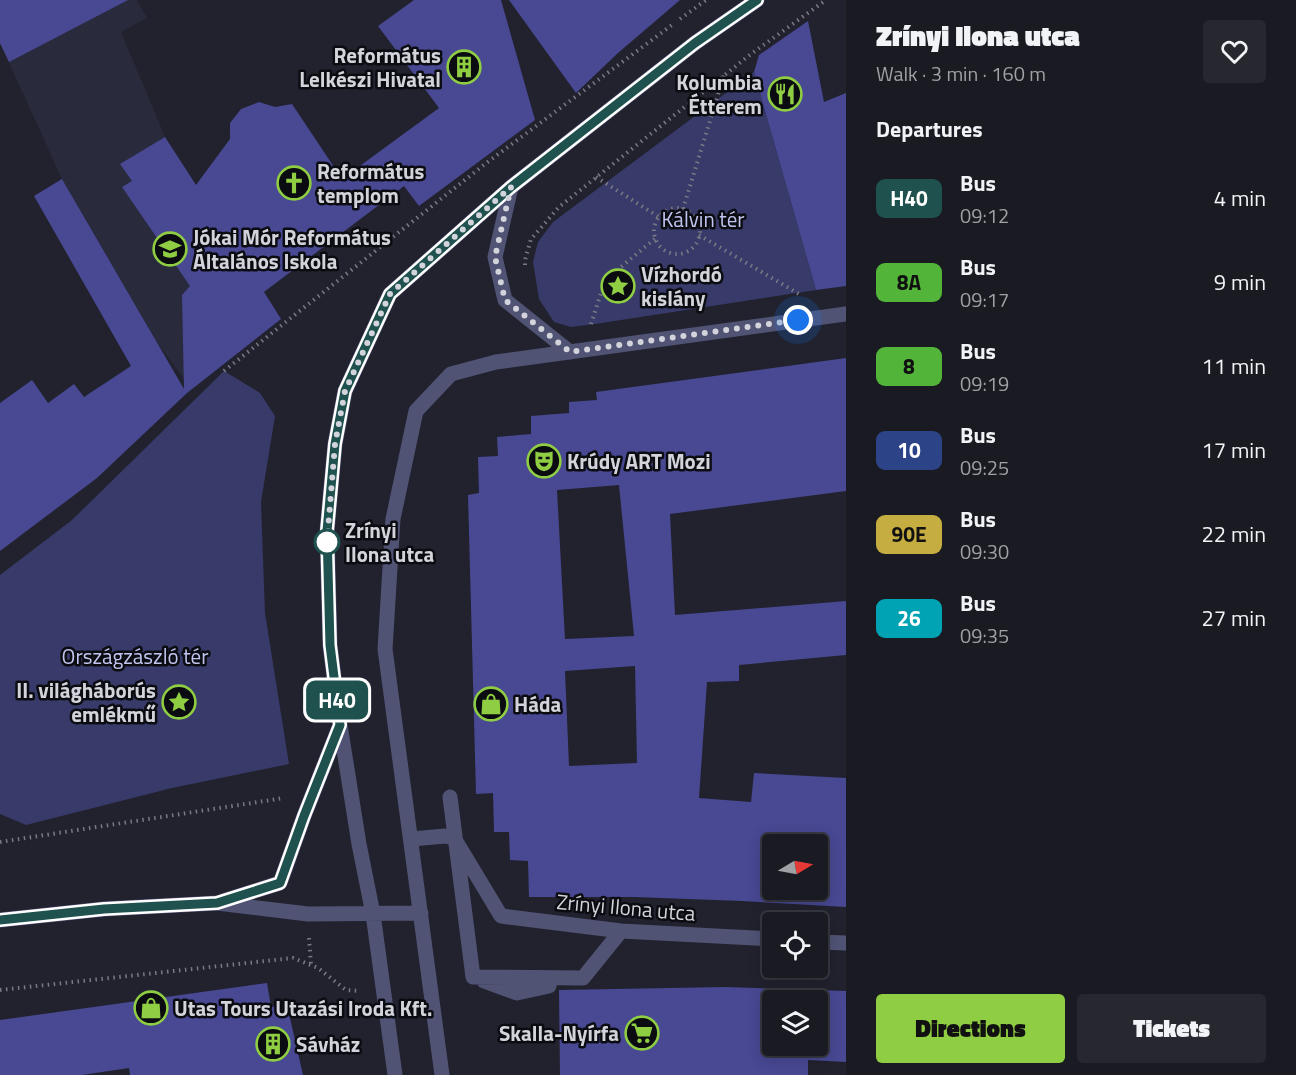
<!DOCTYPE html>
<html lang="en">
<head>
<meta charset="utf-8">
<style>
  :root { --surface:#191a22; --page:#26272f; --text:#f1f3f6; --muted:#9fa1a5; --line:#373840; --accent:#8fcd42 }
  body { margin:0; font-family:"Titillium Web",sans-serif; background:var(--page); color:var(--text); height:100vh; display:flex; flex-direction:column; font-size:22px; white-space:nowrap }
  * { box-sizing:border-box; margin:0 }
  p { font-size:20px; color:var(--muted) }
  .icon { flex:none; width:33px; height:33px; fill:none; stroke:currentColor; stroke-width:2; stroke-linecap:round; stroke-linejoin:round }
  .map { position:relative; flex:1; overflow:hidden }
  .side { display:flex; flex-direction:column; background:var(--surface); width:450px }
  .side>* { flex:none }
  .badge { padding:0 12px; border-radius:9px; font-size:21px; line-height:39px }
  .needle { width:39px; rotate:80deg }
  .buttons { position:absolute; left:762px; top:834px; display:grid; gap:12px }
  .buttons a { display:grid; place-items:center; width:66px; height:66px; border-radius:6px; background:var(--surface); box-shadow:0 3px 15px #0003,0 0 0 2px var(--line); font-size:30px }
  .you { position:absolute; width:30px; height:30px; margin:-15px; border:4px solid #fff; border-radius:50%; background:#1a73e8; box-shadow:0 0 0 9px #1a73e833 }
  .map>.badge { position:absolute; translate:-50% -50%; box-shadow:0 0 0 3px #fff }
  h2 { padding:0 30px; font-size:22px; line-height:54px }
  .round { display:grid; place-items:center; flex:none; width:63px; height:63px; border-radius:6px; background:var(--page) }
  .overview { display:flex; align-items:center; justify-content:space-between; height:102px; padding:0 30px }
  h1 { font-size:28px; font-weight:800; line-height:45px }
  .action { display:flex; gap:12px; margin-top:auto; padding:12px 30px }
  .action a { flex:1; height:69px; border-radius:6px; background:var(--accent); color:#111; font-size:24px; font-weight:800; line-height:69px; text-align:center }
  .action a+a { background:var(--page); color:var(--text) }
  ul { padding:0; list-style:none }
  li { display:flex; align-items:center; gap:18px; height:84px; padding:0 30px }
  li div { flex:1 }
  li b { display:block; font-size:22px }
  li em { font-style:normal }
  li .badge { min-width:66px; font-weight:700; text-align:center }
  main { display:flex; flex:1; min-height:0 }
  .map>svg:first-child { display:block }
  .built { fill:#292b3d }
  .green { fill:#383a69 }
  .building { fill:#484893; fill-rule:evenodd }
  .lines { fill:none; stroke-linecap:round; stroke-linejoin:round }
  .path { stroke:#797a84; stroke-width:4; stroke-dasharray:1.5 4.5; stroke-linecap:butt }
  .pedestrian { stroke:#505374; stroke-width:15 }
  .minor { stroke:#505374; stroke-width:15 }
  .tertiary { stroke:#505374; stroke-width:15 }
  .line-casing { stroke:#fff; stroke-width:14 }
  .line { stroke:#1f514e; stroke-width:9 }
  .walk { stroke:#d2d3db; stroke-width:6; stroke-dasharray:0 10.8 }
  .stop-dot { fill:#fff; stroke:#1f514e; stroke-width:3 }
  .labels { text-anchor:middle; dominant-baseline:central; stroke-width:5; stroke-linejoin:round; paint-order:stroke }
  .poi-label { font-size:21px; font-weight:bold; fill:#d2d3db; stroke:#0b0c11; text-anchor:start }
  .park-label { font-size:21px; fill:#c0c5ef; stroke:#0b0c11 }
  .stop-label { font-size:21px; font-weight:bold; fill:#d2d3db; stroke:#0b0c11; text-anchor:start }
  .street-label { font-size:21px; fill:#d2d3db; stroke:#0b0c11 }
</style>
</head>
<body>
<main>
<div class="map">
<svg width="846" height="1075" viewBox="0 0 846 1075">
  <rect width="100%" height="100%" fill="#21222e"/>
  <path class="built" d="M0,0H137L147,18L121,32L165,137L281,319L192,389L160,347L62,179L0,43Z"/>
  <path class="green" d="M754,72L816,290L595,324L571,327L554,322L539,299L533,262L538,242L553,222Z
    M224,371L260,393L275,416L261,502L265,613L289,764L172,788L26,825L0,814V575L72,520Z"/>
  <path class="building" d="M0,0H128L9,62L0,43Z
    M414,0H501L535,120L419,206L404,186L264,292L281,319L187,393L97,478L0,551V403L32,380L48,403L74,384L84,397L131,366L34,196L62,179L184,389L182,295L190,286L122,187L132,181L120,164L165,137L196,185L230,139V123L241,109L259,102L275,107L292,104L342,179L439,108L378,26Z
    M509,0H680L618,53L576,93Z
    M808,21L824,102L846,93V286L816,290L754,72L759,55Z
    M846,358V491L670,514L675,615L846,601V655L739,665V681L707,682L699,798L751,802L754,773L846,778V907L742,901L634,897H529L528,861L510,860L509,832H494L493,793L476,794L468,495L479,493L478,457L498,456L497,437L531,434V416L569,413V402L597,400L596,392ZM619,485L634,636L565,639L557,490ZM635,666L637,763L569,766L565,671ZM772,844H818V890H772Z
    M267,983L271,1007L287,1005L303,1075H130L129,1068L82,1075H0V1020Z
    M725,987L846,991V1062L808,1060V1075H560L559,990ZM772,1000H818V1046H772Z"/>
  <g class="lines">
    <path class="path" d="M680,19L706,0
      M596,177L659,217
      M654 231a23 23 0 1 1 46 0a23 23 0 1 1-46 0Z
      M683,209L724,75
      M699,235L799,294
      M525,265V260L531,239L559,207L751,54L826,0
      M591,324L601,293L616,271L656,238
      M224,371L485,164L672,25
      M0,842L284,798
      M309,938L311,965
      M0,990L293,958L318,968L346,990L360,991"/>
    <path class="pedestrian" d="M450,797L473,977
      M412,839L445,836L454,838L501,916L621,931L772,939
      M818,942L846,943
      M473,977L583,978L621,931
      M484,981L517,993L549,986"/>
    <path class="minor" d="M511,187L495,257L505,300L570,352"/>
    <path class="tertiary" d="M223,901L280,883L304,816L340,725
      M0,920L104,909L217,903L308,914L421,913
      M395,1075L373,914L359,844L340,725L330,645L327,531L335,444L345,391L390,294L511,187L695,43L757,0
      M442,1075L385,649L393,519L416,411L451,374L496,362L846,314"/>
  </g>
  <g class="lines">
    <defs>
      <path id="line" d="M0,920L104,909L217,903L280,883L304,816L340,725L330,645L327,531L335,444L345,391L390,294L511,187L695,43L757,0"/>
    </defs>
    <use href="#line" class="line-casing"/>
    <use href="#line" class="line"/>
    <path class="walk" d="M327,542L335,444L345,391L390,294L511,187L495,257L505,300L570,352L798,320"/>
  </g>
  <defs>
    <symbol id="building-ring" viewBox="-11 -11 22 22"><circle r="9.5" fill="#0b0c11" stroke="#8fcd42" stroke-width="1.5"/><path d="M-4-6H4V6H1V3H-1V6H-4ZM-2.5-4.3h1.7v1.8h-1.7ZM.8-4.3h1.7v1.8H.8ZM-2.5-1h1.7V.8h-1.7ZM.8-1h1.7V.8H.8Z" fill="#8fcd42"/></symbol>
    <symbol id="restaurant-ring" viewBox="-11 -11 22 22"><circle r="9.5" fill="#0b0c11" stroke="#8fcd42" stroke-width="1.5"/><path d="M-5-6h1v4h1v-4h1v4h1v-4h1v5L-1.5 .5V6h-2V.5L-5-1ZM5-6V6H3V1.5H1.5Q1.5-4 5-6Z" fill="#8fcd42"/></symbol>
    <symbol id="church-ring" viewBox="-11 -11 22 22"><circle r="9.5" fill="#0b0c11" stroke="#8fcd42" stroke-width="1.5"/><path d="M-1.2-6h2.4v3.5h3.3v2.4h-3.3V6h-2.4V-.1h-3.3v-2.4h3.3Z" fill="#8fcd42"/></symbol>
    <symbol id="school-ring" viewBox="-11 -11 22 22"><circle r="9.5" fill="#0b0c11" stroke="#8fcd42" stroke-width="1.5"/><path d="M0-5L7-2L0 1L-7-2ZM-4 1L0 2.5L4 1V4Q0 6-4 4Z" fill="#8fcd42"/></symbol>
    <symbol id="sight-ring" viewBox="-11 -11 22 22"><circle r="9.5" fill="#0b0c11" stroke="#8fcd42" stroke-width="1.5"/><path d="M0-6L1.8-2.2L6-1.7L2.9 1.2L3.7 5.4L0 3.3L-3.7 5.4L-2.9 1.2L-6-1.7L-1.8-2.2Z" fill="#8fcd42"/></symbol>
    <symbol id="theatre-ring" viewBox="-11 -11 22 22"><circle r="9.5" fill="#0b0c11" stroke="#8fcd42" stroke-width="1.5"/><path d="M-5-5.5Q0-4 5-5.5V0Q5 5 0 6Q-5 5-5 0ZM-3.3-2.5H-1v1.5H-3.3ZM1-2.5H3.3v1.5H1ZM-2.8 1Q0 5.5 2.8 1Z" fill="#8fcd42"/></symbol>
    <symbol id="shop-ring" viewBox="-11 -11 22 22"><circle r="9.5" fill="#0b0c11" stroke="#8fcd42" stroke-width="1.5"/><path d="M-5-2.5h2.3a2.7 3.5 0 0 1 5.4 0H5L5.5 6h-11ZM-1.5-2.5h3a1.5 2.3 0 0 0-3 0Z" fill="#8fcd42"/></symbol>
    <symbol id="supermarket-ring" viewBox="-11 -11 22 22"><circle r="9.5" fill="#0b0c11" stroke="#8fcd42" stroke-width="1.5"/><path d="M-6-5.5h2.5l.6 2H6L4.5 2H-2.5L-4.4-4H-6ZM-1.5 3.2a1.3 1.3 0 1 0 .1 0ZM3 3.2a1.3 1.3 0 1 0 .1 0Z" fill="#8fcd42"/></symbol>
  </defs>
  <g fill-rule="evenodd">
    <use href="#building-ring" x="445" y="48" width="38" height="38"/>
    <use href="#restaurant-ring" x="766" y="75" width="38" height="38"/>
    <use href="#church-ring" x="275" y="164" width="38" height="38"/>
    <use href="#school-ring" x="151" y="230" width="38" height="38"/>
    <use href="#sight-ring" x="599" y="267" width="38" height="38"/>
    <use href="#theatre-ring" x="525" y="442" width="38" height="38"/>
    <use href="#sight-ring" x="160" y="683" width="38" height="38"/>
    <use href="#shop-ring" x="472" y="685" width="38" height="38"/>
    <use href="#shop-ring" x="132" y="989" width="38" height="38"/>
    <use href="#supermarket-ring" x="623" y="1014" width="38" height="38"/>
    <use href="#building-ring" x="254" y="1025" width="38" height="38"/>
  </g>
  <circle class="stop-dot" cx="327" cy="542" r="12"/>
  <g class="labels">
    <g class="poi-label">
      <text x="441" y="55" text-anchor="end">Református<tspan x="441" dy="24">Lelkészi Hivatal</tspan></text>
      <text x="762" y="82" text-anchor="end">Kolumbia<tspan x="762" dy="24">Étterem</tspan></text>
      <text x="317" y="171">Református<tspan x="317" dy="24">templom</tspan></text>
      <text x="193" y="237">Jókai Mór Református<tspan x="193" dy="24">Általános Iskola</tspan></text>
      <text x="641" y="274">Vízhordó<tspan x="641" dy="24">kislány</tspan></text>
      <text x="567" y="461">Krúdy ART Mozi</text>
      <text x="156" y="690" text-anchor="end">II. világháborús<tspan x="156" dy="24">emlékmű</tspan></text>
      <text x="514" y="704">Háda</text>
      <text x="174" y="1008">Utas Tours Utazási Iroda Kft.</text>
      <text x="619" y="1033" text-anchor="end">Skalla-Nyírfa</text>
      <text x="296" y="1044">Sávház</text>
    </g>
    <g class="park-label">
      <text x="703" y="219">Kálvin tér</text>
      <text x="135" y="656">Országzászló tér</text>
    </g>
    <g class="stop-label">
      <text x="345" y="530">Zrínyi<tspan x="345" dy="24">Ilona utca</tspan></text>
    </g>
    <g class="street-label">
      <text transform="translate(626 907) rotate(5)">Zrínyi Ilona utca</text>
    </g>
  </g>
</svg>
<div class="buttons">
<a><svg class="needle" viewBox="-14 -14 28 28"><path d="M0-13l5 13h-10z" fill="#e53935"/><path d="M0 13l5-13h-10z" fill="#9fa1a5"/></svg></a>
<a><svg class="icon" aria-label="locate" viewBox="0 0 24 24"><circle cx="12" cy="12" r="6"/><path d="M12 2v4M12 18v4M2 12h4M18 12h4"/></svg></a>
<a><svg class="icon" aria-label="layers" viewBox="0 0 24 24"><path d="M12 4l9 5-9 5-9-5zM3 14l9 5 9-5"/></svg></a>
</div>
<div class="you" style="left:798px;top:320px"></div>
<b class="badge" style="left:337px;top:700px;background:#1f514e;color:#fff">H40</b>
</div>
<section class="side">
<div class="overview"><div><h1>Zrínyi Ilona utca</h1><p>Walk · 3 min · 160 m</p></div><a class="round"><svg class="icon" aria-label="heart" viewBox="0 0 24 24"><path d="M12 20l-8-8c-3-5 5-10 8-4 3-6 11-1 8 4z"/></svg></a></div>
<h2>Departures</h2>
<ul>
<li><span class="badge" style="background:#1f514e;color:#fff">H40</span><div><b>Bus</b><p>09:12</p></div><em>4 min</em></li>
<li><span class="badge" style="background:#52b539;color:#111">8A</span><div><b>Bus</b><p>09:17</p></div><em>9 min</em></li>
<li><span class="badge" style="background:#52b539;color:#111">8</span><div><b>Bus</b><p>09:19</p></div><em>11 min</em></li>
<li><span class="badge" style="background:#2c4487;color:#fff">10</span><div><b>Bus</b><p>09:25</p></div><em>17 min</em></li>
<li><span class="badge" style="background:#c6ad42;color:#111">90E</span><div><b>Bus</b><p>09:30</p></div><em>22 min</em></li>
<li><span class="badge" style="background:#00a3b4;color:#fff">26</span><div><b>Bus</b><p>09:35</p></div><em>27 min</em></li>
</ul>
<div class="action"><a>Directions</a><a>Tickets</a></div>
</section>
</main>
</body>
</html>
